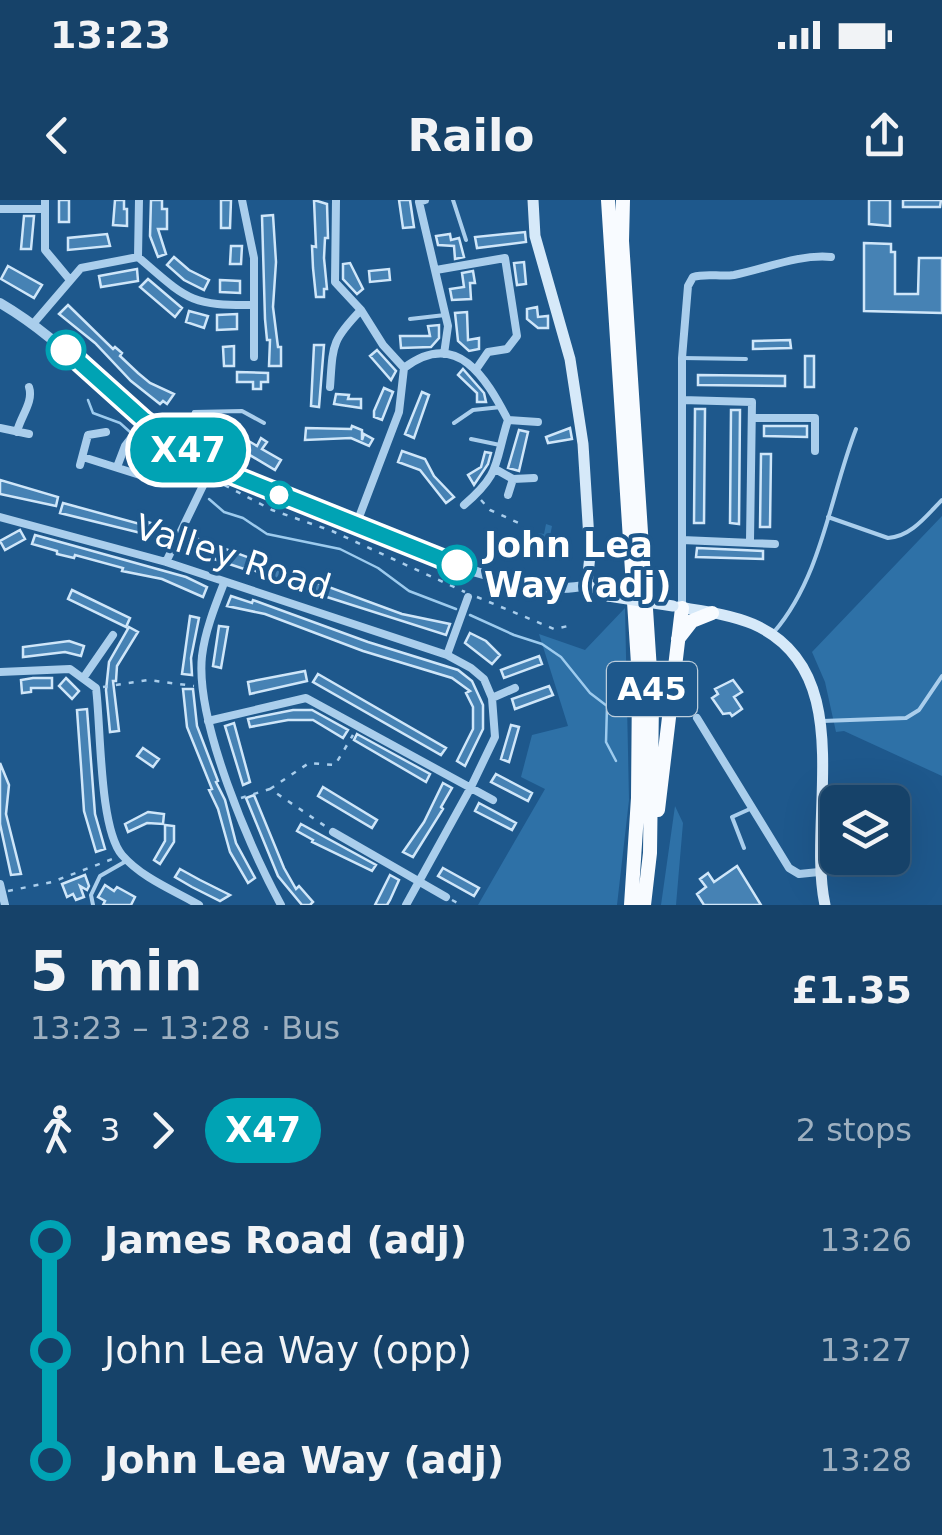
<!DOCTYPE html>
<html lang="en">
<head>
<meta charset="utf-8">
<style>
  :root { --surface:#164269; --page:#234d71; --text:#f1f3f6; --muted:#9eb0c0; --line:#355b7d }
  body { margin:0; font-family:"DejaVu Sans",sans-serif; background:var(--page); color:var(--text); height:100vh; display:flex; flex-direction:column; font-size:38px; white-space:nowrap }
  * { box-sizing:border-box; margin:0 }
  p { font-size:32px; color:var(--muted) }
  .icon { flex:none; width:55px; height:55px; fill:none; stroke:currentColor; stroke-width:2; stroke-linecap:round; stroke-linejoin:round }
  .map { position:relative; height:705px; overflow:hidden }
  .drawer { display:flex; flex-direction:column; background:var(--surface); flex:1 }
  .drawer>* { flex:none }
  .badge { padding:0 20px; border-radius:32px; font-size:35px; line-height:65px }
  .tools { position:absolute; left:820px; top:585px; display:grid; gap:20px }
  .tools a { display:grid; place-items:center; width:90px; height:90px; border-radius:15px; background:var(--surface); box-shadow:0 10px 40px #0002,0 0 0 2px var(--line); font-size:50px }
  .map>.badge { position:absolute; translate:-50% -50%; box-shadow:0 0 0 5px #fff }
  .legs { display:flex; align-items:center; gap:15px; height:110px; padding:0 30px; font-size:32px }
  .legs p { margin-inline-start:auto }
  .head { display:flex; align-items:center; justify-content:space-between; height:170px; padding:0 30px }
  h1 { font-size:55px; font-weight:800; line-height:75px }
  ul { padding:0 30px; list-style:none }
  li { display:flex; align-items:center; gap:35px; height:110px; font-size:38px }
  li i { display:grid; place-items:center; width:15px; height:100%; margin:0 12px; background:currentColor }
  li i::after { content:''; width:25px; height:25px; margin:-12px; border:8px solid; border-radius:50%; background:var(--surface) }
  li p { margin-inline-start:auto }
  li:first-child i { background:linear-gradient(#0000 50%,currentColor 0) }
  li:last-child i { background:linear-gradient(currentColor 50%,#0000 0) }
  .status { display:flex; justify-content:space-between; align-items:center; height:70px; padding:0 50px; background:var(--surface); direction:ltr }
  .status svg { height:28px; fill:currentColor }
  header { display:flex; justify-content:space-between; align-items:center; height:130px; padding:0 30px; background:var(--surface); font-size:45px; font-weight:800 }
  .map>svg:first-child { display:block }
  .green { fill:#2e71a7 }
  .lines { fill:none; stroke-linecap:round; stroke-linejoin:round }
  .stream { stroke:#9dcbee; stroke-width:2.5 }
  .building { fill:#4682b4; stroke:#cfe6f9; stroke-width:2.5 }
  .path { stroke:#aaceec; stroke-width:2.5; stroke-dasharray:5 8; stroke-linecap:butt }
  .service { stroke:#aaceec; stroke-width:4 }
  .minor { stroke:#aaceec; stroke-width:8 }
  .tertiary { stroke:#aaceec; stroke-width:10 }
  .secondary { stroke:#d6e9f9; stroke-width:11 }
  .trunk { stroke:#f8fbff; stroke-width:14 }
  .secondary-bridge { stroke:#d6e9f9; stroke-width:11 }
  .line-1-casing { stroke:#fff; stroke-width:22 }
  .line-1 { stroke:#00a3b4; stroke-width:15 }
  .stop-1-dot { fill:#fff; stroke:#00a3b4; stroke-width:5 }
  .labels { text-anchor:middle; dominant-baseline:central; stroke-width:8; stroke-linejoin:round; paint-order:stroke }
  .shield { fill:#1e588c; stroke:#bccddc; stroke-width:2.5 }
  .shield-label { font-size:32px; font-weight:bold; fill:#fff }
  .stop-label { font-size:35px; font-weight:bold; fill:#fff; stroke:#1e588c; text-anchor:start }
  .street-label { font-size:35px; fill:#fff; stroke:#1e588c }
</style>
</head>
<body>
<div class="status"><b>13:23</b><svg viewBox="0 0 49 12"><path d="M0 12V9h3v3zM5 12V6h3v6zM10 12V3h3v9zM15 12V0h3v12zM26 1h20v11H26zM47 4h2v5h-2z"/></svg></div>
<header><svg class="icon" aria-label="back" viewBox="0 0 24 24"><path d="M15 5l-7 7 7 7"/></svg>Railo<svg class="icon" aria-label="share" viewBox="0 0 24 24"><path d="M12 15V3M7 8l5-5 5 5M5 13v7h14v-7"/></svg></header>
<div class="map">
<svg width="942" height="705" viewBox="0 0 942 705">
  <rect width="100%" height="100%" fill="#1e588c"/>
  <path class="green" d="M942,316V576L844,531L836,532L825,482L812,452Z
    M546,324L552,326L550,336L560,338L557,352L547,359L540,357L535,347L538,333L544,334Z
    M625,408L629,600L617,705H478L545,589L521,577L532,535L568,526L539,434L585,450Z
    M675,606L683,623L676,705H661Z"/>
  <g class="lines">
    <path class="stream" d="M88,200L93,213L120,223L130,232
      M209,299L224,312L243,318L267,334L340,349L378,368L409,391L456,409
      M470,415L514,435L542,444L561,457L590,493L607,506L606,542L616,561"/>
  </g>
  <path class="building" d="M59,0H69V22H59Z
    M115,0H124V9H127V26L113,25Z
    M151,0H162V9H167V29H158L166,54L158,57L150,36Z
    M221,0H231L230,28H221Z
    M314,0L327,4L328,38H325L324,58L327,89H324V97H316L313,68L312,46L316,47Z
    M399,0H410L414,27L403,28Z
    M869,0H890V26L869,24Z
    M903,0H941L940,7H903Z
    M273,15L276,62L273,107L278,147H281V166H269L270,140H267L265,119L262,16Z
    M24,16H34L31,49H21Z
    M525,32L526,42L477,48L475,37Z
    M107,34L110,46L68,50V38Z
    M450,34L451,40L459,38L464,57L455,59L454,46L438,45L436,36Z
    M864,43L891,44V52H895V94H918L919,58H942V113L864,111Z
    M231,46H242L241,64H230Z
    M174,57L189,70L209,80L204,90L184,80L167,65Z
    M524,62L526,84L517,85L514,63Z
    M350,63L363,89L357,94L343,79V64Z
    M8,66L42,85L34,98L1,79Z
    M137,69L138,81L101,87L99,76Z
    M389,69L390,80L370,82L369,71Z
    M473,71L475,83H470L471,99L452,100L450,89L464,87L462,73Z
    M148,79L182,108L175,117L140,87Z
    M220,80L240,81V93L220,92Z
    M68,105L113,149L115,147L122,153L120,156L138,173L150,183L174,194L167,204L163,201L160,204L131,181L95,143L59,114Z
    M537,107L538,117L548,116V128H538L527,119V109Z
    M189,111L208,116L204,128L186,122Z
    M467,112L468,140L479,138V149L469,151L458,141L455,113Z
    M237,114V129L217,130V115Z
    M439,125V138L431,147L401,148L400,136H430L428,126Z
    M790,140L791,148L753,149V141Z
    M314,145H324L319,207L311,206Z
    M234,146V166H224L223,147Z
    M377,150L396,171L391,180L370,156Z
    M805,156H814V187H805Z
    M463,169L484,193L486,202H477V193L458,175Z
    M237,172L268,173V182H261V189H253V182H237Z
    M698,175L785,176V186L698,185Z
    M384,188L393,192L382,220L374,217V211Z
    M422,192L429,195L414,238L405,234Z
    M336,194L349,195L348,199H361V208L334,204Z
    M695,209H705L704,323H694Z
    M731,210H740L739,324L730,323Z
    M352,226L362,230V240L364,234L373,239L369,246L351,238L305,240L306,228L351,229Z
    M764,226H807V237L764,236Z
    M227,228L257,246L261,238L267,242L262,249L281,260L275,270L221,238Z
    M570,228L572,239L548,243L546,237Z
    M519,230L528,232L519,271L508,268Z
    M151,242L178,259L186,274L183,285L175,282L177,277L171,265L148,251L138,253L134,260L129,257L136,245Z
    M402,251L425,259L434,276L454,297L446,303L420,270L398,262Z
    M485,252L491,253L488,264L474,285L468,275L481,267Z
    M761,254H771L770,327H760Z
    M0,280L58,297L56,306L0,294Z
    M63,303L147,326L148,322L164,327L161,338L60,313Z
    M20,330L25,339L5,350L0,341Z
    M35,335L186,377L207,387L203,397L162,379L122,371L123,368L75,355L74,358L57,354V351L32,344Z
    M193,337L402,414L450,424L446,435L308,391L245,367L244,369L211,358V355L189,347Z
    M697,348L763,351V359L696,357Z
    M72,390L130,418L126,427L68,399Z
    M231,396L252,403L253,400L368,442L458,470L472,481L483,505V529L465,566L457,561L473,529V507L466,493L470,491L452,478L363,451L265,414L227,406Z
    M190,416L199,418L191,458L192,475L182,474Z
    M219,426L228,427L221,468L213,466Z
    M129,427L138,432L117,466L116,481H113L119,531L110,532L106,490L109,462Z
    M470,433L486,441L500,455L492,464L465,443Z
    M69,441L84,446L81,456L65,452L23,457V447Z
    M539,456L542,464L504,478L501,470Z
    M305,471L307,481L250,494L248,482Z
    M318,474L446,548L441,555L313,482Z
    M33,478H52V488H31V492L22,493L21,480Z
    M66,478L79,491L72,499L59,486Z
    M733,480L742,492L734,497L742,509L732,516L730,513L723,514L712,498L718,494L715,489Z
    M549,486L553,495L515,509L512,499Z
    M183,489H193L197,526L218,581L216,582L225,600L236,643L255,678L248,683L230,652L218,609L209,590L212,589L187,527Z
    M87,509L95,614L105,649L96,652L84,611L81,566L77,510Z
    M293,510H312L348,530L343,538L313,520H288L250,527L248,519Z
    M234,523L250,582L243,585L225,526Z
    M511,525L519,527L509,562L501,559Z
    M357,534L430,574L426,582L354,540Z
    M143,548L159,559L153,567L137,556Z
    M0,563L9,585L6,614L21,674L11,675L0,624Z
    M496,574L532,593L528,601L491,582Z
    M443,583L452,588L441,607L443,609L413,657L403,652L424,622Z
    M323,587L377,620L372,628L318,596Z
    M254,595L284,668L296,689L299,686L313,702L310,705H302L278,676L246,598Z
    M479,603L516,623L512,630L475,611Z
    M148,612L164,614L163,624L147,623L128,632L125,624Z
    M301,624L376,665L372,671L312,642L313,640L297,631Z
    M165,625L174,626V642L160,664L154,660L165,641Z
    M737,666L761,705H704L697,694L706,687L700,679L708,673L714,682Z
    M443,668L479,688L474,696L438,676Z
    M180,669L200,680L230,695L220,701L192,687L175,677Z
    M85,675L89,686L87,690L80,686L84,697L76,700L73,694L67,697L62,684Z
    M390,675L399,680L390,700L387,705H375Z
    M105,685L114,691L117,687L135,697L131,705H103L105,701L98,697Z"/>
  <g class="lines">
    <path class="path" d="M213,279L272,310L332,331L465,392
      M481,300L490,310L521,324L537,337
      M477,397L554,429L573,425
      M103,487L148,480L194,486
      M270,589L309,563L335,565L353,535
      M241,598L270,589L325,626
      M8,691L52,682L115,658
      M452,700L461,705"/>
    <path class="service" d="M453,0L466,40
      M410,119L445,115
      M682,158L746,159
      M454,223L473,210L501,207
      M190,231L240,257L230,274
      M471,239L500,245
      M183,242L194,212L242,211L264,223
      M828,317L888,338C911,337 927,315 942,300
      M774,432C822,376 830,296 856,229
      M822,521L906,518L919,510L942,476
      M744,648L732,617L752,608
      M93,705L91,695L100,676L128,660"/>
    <path class="minor" d="M45,0V50L70,80
      M242,0L254,58V157
      M336,0L335,82L361,110L383,145L404,168L399,212L356,325
      M425,0L419,2L448,126L444,154
      M0,9H45
      M138,57C186,98 189,106 253,105
      M436,70L505,58L517,136L507,149L488,152L477,168
      M33,124L81,68L138,57L139,0
      M404,168C457,128 486,178 508,220C494,264 502,272 464,305
      M330,187C333,145 331,141 361,110
      M682,200L752,202L750,341
      M752,218H815V251
      M508,220L538,222
      M0,228L29,234
      M17,232C20,217 34,202 29,187
      M83,257L162,282
      M80,265L88,235L106,232
      M117,267L125,246L145,220
      M497,270L513,279L534,278
      M508,295L513,279
      M0,317L166,362L447,455L471,468L484,479L492,498L495,537L470,589L406,705
      M682,340L775,344
      M166,362L213,265
      M224,383C215,406 205,431 202,456C195,521 250,648 281,705
      M682,408V158L688,86L693,77C706,73 720,77 734,75C765,69 798,54 831,57
      M447,455L468,397
      M0,472L70,469L96,488C101,526 99,628 122,655C142,678 173,690 199,705
      M84,477L113,435
      M492,498L515,488
      M697,518L789,668L799,674L819,672
      M208,521L306,498L493,600
      M333,632L446,697
      M0,684L5,705"/>
    <path class="tertiary" d="M0,103C67,142 115,203 180,245C233,281 294,301 353,324C412,348 525,401 587,385"/>
    <path class="secondary" d="M533,0L535,36L570,159L583,244L590,355L587,385L608,396
      M678,407C702,411 729,414 753,424C861,471 806,616 825,705"/>
    <path class="trunk" d="M608,0L639,479L638,598L631,705
      M623,0L622,41L652,501L650,653L644,705
      M678,439L692,421L712,413
      M658,610L682,408"/>
    <path class="secondary-bridge" d="M608,396L673,406"/>
  </g>
  <g class="lines">
    <defs>
      <path id="line-1" d="M66,150L144,220L181,246L230,274L457,365"/>
    </defs>
    <use href="#line-1" class="line-1-casing"/>
    <use href="#line-1" class="line-1"/>
  </g>
  <g class="stop-1-dot">
    <circle cx="66" cy="150" r="18"/>
    <circle cx="279" cy="295" r="12"/>
    <circle cx="457" cy="365" r="18"/>
  </g>
  <g class="labels">
    <rect class="shield" x="607" y="462" width="90" height="54" rx="8"/>
    <g class="shield-label">
      <text x="652" y="489">A45</text>
    </g>
    <g class="stop-label">
      <text x="484" y="345">John Lea<tspan x="484" dy="40">Way (adj)</tspan></text>
    </g>
    <g class="street-label">
      <text transform="translate(233 357) rotate(18)">Valley Road</text>
    </g>
  </g>
</svg>
<div class="tools">
<a><svg class="icon" aria-label="layers" viewBox="0 0 24 24"><path d="M12 4l9 5-9 5-9-5zM3 14l9 5 9-5"/></svg></a>
</div>
<b class="badge" style="left:188px;top:250px;background:#00a3b4;color:#fff">X47</b>
</div>
<section class="drawer">
<div class="head"><div><h1>5 min</h1><p>13:23 – 13:28 · Bus</p></div><b>£1.35</b></div>
<div class="legs"><svg class="icon" aria-label="walk" viewBox="0 0 24 24"><circle cx="13" cy="4" r="2"/><path d="M13 8l-2 6 4 7M11 14l-3 7M7 12l3-4h3l4 4"/></svg>3<svg class="icon" aria-label="forward" viewBox="0 0 24 24"><path d="M9 5l7 7-7 7"/></svg><b class="badge" style="background:#00a3b4;color:#fff">X47</b><p>2 stops</p></div>
<ul>
<li><i style="color:#00a3b4"></i><b>James Road (adj)</b><p>13:26</p></li>
<li><i style="color:#00a3b4"></i><span>John Lea Way (opp)</span><p>13:27</p></li>
<li><i style="color:#00a3b4"></i><b>John Lea Way (adj)</b><p>13:28</p></li>
</ul>
</section>
</body>
</html>
